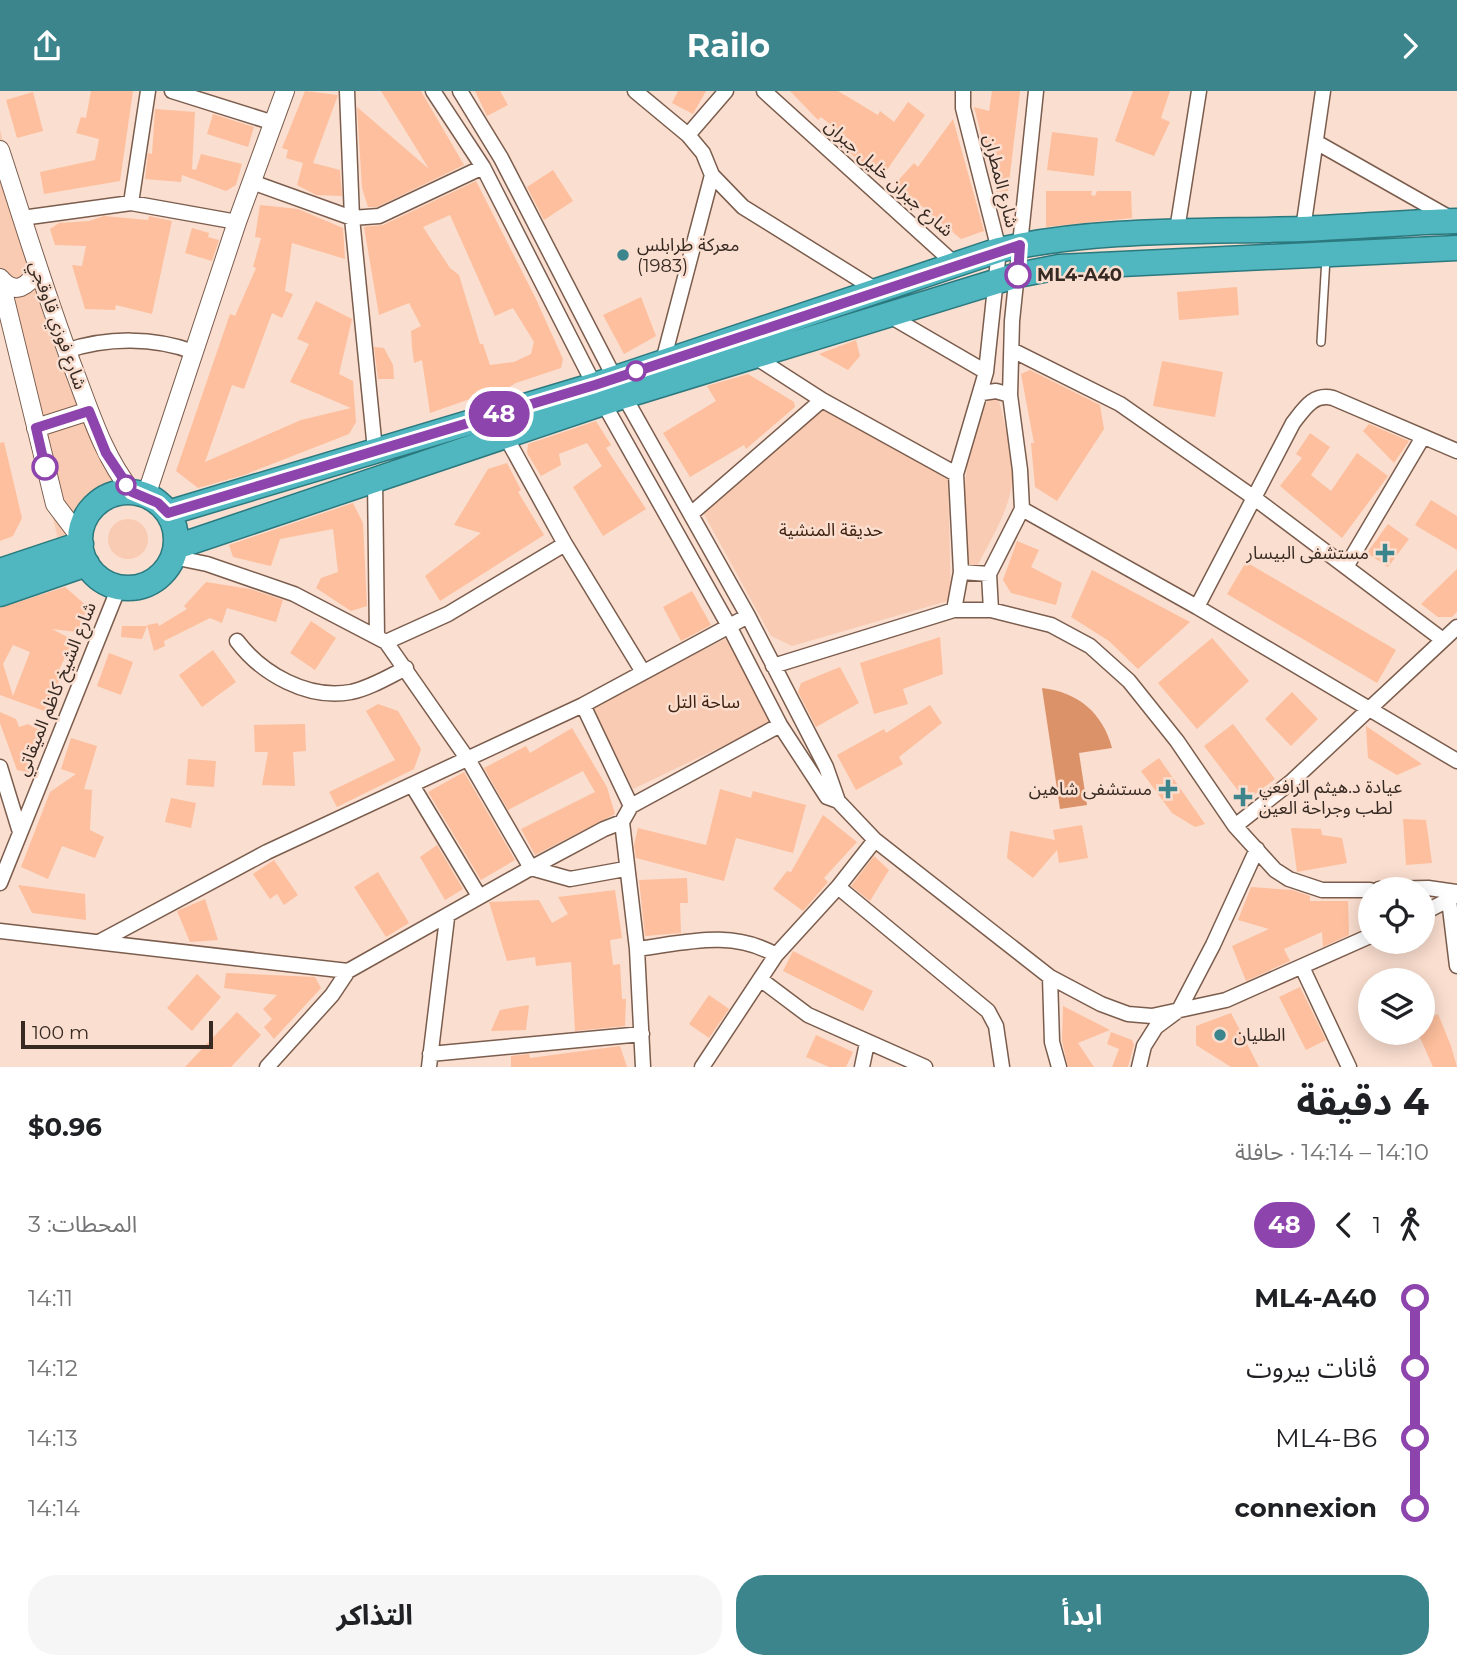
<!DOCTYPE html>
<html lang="ar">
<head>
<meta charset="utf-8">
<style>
  :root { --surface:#fff; --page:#f6f6f6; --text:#202124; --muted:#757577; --accent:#3d858c }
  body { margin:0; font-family:Montserrat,"Noto Sans Arabic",sans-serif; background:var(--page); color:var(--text); direction:rtl; height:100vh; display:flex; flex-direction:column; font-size:26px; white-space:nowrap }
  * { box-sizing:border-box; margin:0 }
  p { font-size:23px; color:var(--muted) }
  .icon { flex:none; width:38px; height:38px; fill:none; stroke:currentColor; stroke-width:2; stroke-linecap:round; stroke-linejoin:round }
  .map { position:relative; height:976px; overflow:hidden; direction:ltr }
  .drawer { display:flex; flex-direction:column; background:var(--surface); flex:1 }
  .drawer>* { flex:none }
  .badge { padding:0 14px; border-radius:23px; font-size:24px; line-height:46px }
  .controls { position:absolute; left:1358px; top:786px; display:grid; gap:14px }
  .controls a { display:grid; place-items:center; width:77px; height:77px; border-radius:50%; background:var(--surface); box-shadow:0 4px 18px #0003; font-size:35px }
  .scale { position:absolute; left:21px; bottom:18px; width:192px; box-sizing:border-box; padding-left:7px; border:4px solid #372a23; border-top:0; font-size:19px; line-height:24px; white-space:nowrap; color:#372a23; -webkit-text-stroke:5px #fadecf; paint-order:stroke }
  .map>.badge { position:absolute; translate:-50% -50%; box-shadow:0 0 0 4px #fff }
  .legs { display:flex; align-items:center; gap:10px; height:77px; padding:0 28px; font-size:23px }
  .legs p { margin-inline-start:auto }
  .head { display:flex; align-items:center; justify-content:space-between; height:119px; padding:0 28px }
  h1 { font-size:38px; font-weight:700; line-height:52px }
  .button { display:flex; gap:14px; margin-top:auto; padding:14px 28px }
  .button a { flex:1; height:80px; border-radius:28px; background:var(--accent); color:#fff; font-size:28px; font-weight:700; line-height:80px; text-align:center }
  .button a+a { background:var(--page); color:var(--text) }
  ul { padding:0 28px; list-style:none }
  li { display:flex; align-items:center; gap:24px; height:70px; font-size:26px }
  li i { display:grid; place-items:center; width:10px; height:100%; margin:0 9px; background:currentColor }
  li i::after { content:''; width:18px; height:18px; margin:-9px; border:5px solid; border-radius:50%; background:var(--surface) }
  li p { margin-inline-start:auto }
  li:first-child i { background:linear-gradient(#0000 50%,currentColor 0) }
  li:last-child i { background:linear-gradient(currentColor 50%,#0000 0) }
  header { display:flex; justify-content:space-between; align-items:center; height:91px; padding:0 28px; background:var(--accent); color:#fff; font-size:32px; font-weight:700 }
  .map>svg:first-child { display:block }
  .green { fill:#f8cbb2 }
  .forest { fill:#dc9269 }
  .building { fill:#fdbf9d; fill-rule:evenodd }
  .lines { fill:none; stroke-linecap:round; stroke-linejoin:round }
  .service-casing { stroke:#7b5d4d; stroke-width:10 }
  .minor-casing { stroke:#7b5d4d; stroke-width:17 }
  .tertiary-casing { stroke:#7b5d4d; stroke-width:20 }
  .trunk-casing { stroke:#2b797e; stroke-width:27 }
  .service { stroke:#fff; stroke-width:7 }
  .minor { stroke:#fff; stroke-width:14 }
  .tertiary { stroke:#fff; stroke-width:18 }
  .trunk { stroke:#50b6bf; stroke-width:24 }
  .line-1-casing { stroke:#fff; stroke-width:16 }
  .line-1 { stroke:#8e44ad; stroke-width:10 }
  .poi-dot { fill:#3d858c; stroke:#fadecf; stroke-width:2.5 }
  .stop-1-dot { fill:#fff; stroke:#8e44ad; stroke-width:3.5 }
  .labels { text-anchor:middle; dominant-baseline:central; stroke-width:5; stroke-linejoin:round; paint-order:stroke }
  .street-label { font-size:18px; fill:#372a23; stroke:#fadecf }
  .poi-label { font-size:18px; fill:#372a23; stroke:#fadecf; text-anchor:start }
  .stop-label { font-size:18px; font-weight:bold; fill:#372a23; stroke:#fadecf; text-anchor:start }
  .park-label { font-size:18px; fill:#402210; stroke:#fadecf }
</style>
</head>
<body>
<header><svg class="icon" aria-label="forward" viewBox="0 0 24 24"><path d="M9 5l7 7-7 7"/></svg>Railo<svg class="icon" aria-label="share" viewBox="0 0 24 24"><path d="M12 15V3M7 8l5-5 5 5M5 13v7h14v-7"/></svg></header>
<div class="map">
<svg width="1457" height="976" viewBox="0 0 1457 976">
  <rect width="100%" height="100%" fill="#fadecf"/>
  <path class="green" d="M0,38C17,109 29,183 53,252C71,302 97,350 121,398L100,414L63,469L0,206Z
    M991,303L998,305C1004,332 1014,363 1012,391C1009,421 990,449 977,476L967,473C964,410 959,361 991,303Z
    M820,314L948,388L951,509L792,555L771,545L701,418Z
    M108 448a20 20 0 1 1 40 0a20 20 0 1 1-40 0Z
    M727,547L773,631L633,698L591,615Z"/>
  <path class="forest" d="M1042,597C1078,601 1103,622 1112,657L1079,662L1087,714L1060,718Z"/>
  <path class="building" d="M91,0H133L120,90L44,103L40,81L95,69L99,48L76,42L81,26L86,27Z
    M305,0L338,4L313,72L340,79L342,105L316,104L297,94L303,72L286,67L288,59L282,57Z
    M381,0H421L464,74L377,116H368L362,97L357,16L429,78Z
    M475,0H500L508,14L487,25Z
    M678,0H706L693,23L672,12Z
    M790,0H838L878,24L880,20L894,31L908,11L925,24L880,89L849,61L855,53L821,26L818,29Z
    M992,0H1020L1008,100L996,101L974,16L989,20Z
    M1133,0H1170L1161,27L1170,31L1154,65L1115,50Z
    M33,1L43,40L17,47L6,9Z
    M155,18L195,21L192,78L196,79L201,63L242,73L236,94L226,100L182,84L181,91L145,88L148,62L152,63Z
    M213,23L254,36L248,56L207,43Z
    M953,28L984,140L961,148L895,93L914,72L918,76Z
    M1052,41L1098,47L1094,85L1047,79Z
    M553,79L573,110L544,129L527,96Z
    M476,90L535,206L563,268L561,277L516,292L496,304L467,309L430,322L422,269L414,272L412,256L411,240L421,235L409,212L379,224L364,136L383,134ZM450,124L495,225L513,217L534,251L531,263L514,271L490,274L483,253H480L459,184L450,177L423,136Z
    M1046,100H1092L1091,104L1095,105L1097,100H1131L1132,127L1046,136Z
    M260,114L298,118L343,137L345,168L292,152L285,200L293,203L282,227L272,222L244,298L232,294L205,371L301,329L351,317L290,291L309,253L297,248L316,210L352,228L339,283L353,290L356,331L349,343L244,384L198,397L176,380L230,223L235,225L256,177L253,176L261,147L255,146Z
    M104,125L148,129L149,125L172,130L152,223L116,214L115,219L85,218L72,174L82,175L86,155L55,154L50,138L59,132L89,130Z
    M192,137L209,142L208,146L219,149L212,170L185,162Z
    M1237,196L1239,224L1179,229L1177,201Z
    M641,206L656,245L624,263L603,224Z
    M856,249L860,265L848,279L819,263Z
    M374,256L384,257L393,274L394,288H378Z
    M1162,270L1223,281L1215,326L1153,315Z
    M1030,279L1100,314L1104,338L1057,410L1035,396L1031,352H1034L1021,283Z
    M748,283L794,311L795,316L746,358L744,354L690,386L663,342L716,310L707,295Z
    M596,330L611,354L606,357L646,418L603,445L573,396L602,375L587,352L559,363L561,374L541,385L527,362L528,353Z
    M1369,333L1409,350L1394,372L1363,340Z
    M1310,342L1330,356L1311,384L1331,400L1357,362L1388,385L1342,447L1280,395L1302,367L1296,363Z
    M4,351L22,427L13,445L0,450V352Z
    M507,372L521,399L518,401L544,444L440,510L425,485L481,442L454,434L488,378Z
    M1431,409L1457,425V459L1415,434Z
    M353,412L363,432L367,515L351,520L316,497L321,487L338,481L333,438L280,448L271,475L233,466L229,454Z
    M1388,433L1409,448L1388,476L1367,462Z
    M1017,450L1039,459L1031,476L1062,492L1056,514L1011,502L1003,489Z
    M1246,471L1396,559L1377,592L1227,503Z
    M1457,478V521L1452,526H1438L1421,513Z
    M1092,479L1190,531L1138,578L1109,550L1071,526Z
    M206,491L250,498L283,509L276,531L227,517L222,532L210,527L164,550L165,555L154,560L147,534L158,532L159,535L187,518L184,515Z
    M65,496L88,516L77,541L52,538L73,549L59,579L62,581L47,621L0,604V517ZM13,554L30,561L13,605L3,573Z
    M692,500L711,534L681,550L663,516Z
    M311,530L336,547L315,579L290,562Z
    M122,535H147L142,548L121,546Z
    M940,546L943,583L903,598L908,613L874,623L860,572Z
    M1212,547L1249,590L1197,638L1158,592Z
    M213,559L236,591L202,616L179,584Z
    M109,562L133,571L121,604L97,595Z
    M840,576L859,612L816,636L798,601L801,592Z
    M1292,601L1318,628L1291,655L1265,628Z
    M378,613L398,620L421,658L414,678L337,716L329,701L395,669L366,620Z
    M930,614L942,632L899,666L903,673L856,699L837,664L884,638L886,642Z
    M0,621L16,628L19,636L28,633L41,640L31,682L17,679L0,632Z
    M305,633L306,660L293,661L295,695L262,694L268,661H255L254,634Z
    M1233,633L1275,688L1246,710L1204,655Z
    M1366,635L1422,673L1397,684L1368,667Z
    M572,637L607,696L615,723L535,764L521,738L595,701L583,680L508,719L484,677L526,655L530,662Z
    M71,647L97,655L84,698L92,699L90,739L104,746L95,767L62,755L48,788L21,776L50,701L76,683L61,678Z
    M1159,667L1205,733L1195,736L1172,722L1141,680Z
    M188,668L216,670L214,696L186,694Z
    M464,681L515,769L481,789L428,701Z
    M720,698L751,707L753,700L806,714L793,762L736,747L724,790L636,767L634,754L638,737L706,754Z
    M171,707L196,712L191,737L165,731Z
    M823,724L857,751L824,787L828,791L803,820L773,798L787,780L791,781Z
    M1403,728L1426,729L1432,772L1406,774Z
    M1082,734L1088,767L1059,772L1057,759L1033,787L1007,767L1010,740L1055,749L1053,739Z
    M1291,737L1321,738L1322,744L1342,747L1347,772L1297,781Z
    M437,754L463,798L445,809L420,766Z
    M874,765L889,779L870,810L851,795Z
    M274,769L298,804L284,814L277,803L270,808L253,783Z
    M378,781L409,832L386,846L354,796Z
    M687,787L688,812H680L681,842L645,845L639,789Z
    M18,794L85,803L86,829L32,822Z
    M1251,796L1292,799L1310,805V810H1348L1349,844L1323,856L1322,841L1284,858L1290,870L1246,890L1232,855L1269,838L1238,829Z
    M615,799L622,847L610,849L613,874L620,873L622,908H626L625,935L575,940L571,871L536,875L535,866L507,870L489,811L539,809L552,832L568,823L558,806Z
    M205,808L218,849L190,851L177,820Z
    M793,860L873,900L863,920L783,880Z
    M226,882L315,886L321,897L274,948L264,936L272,928L263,918L277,904L224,897Z
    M197,883L221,906L192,940L167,917Z
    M1300,896L1326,949L1306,959L1279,906Z
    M709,904L729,918L709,947L689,933Z
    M529,914L526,939L491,940L500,919Z
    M1063,915L1110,939L1078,952L1094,976H1068L1062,950Z
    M237,921L261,944L231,976H185Z
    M1231,922L1259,976H1231L1196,954V935Z
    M1438,923L1451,955L1457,976H1433L1418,942H1423V930Z
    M1111,941L1132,949L1134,954L1128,976H1112L1119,958L1107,953Z
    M816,944L853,961L846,976H829L806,966Z
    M620,955L627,976H511V965L529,963L530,967Z"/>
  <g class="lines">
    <defs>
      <path id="service" d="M1321,251L1326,167"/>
      <path id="minor" d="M172,0L274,32
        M347,0L352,127L375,359
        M433,0L483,76L604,313L729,535L780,634L827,706L838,710L875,749L1050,886L1101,913L1128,923L1152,925L1226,909L1370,845
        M460,0L501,67L624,305L748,525L826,676L838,710
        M635,0L688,44L703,62L712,84L743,116L878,200
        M764,0L956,174
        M688,44L726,0
        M1316,51L1450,127
        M252,91L352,127L379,125L483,76
        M131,112L148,0
        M22,127L131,112L237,131
        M1303,138L1323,0
        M1177,139L1199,0
        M888,224L986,281
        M1012,259L1120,313L1253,406L1443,549
        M66,260C107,246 154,246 194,261
        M752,264L822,309L956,383
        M663,270L712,84
        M982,302L996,300L1010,304
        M506,346L565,453L643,581
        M375,388L377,546
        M1022,418L1197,516L1457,670
        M692,422L822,309
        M173,466L207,473L294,503L386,551L469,670L531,777L570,788L625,778
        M1346,476L1423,346
        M961,481L989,483
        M1197,516L1293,332C1304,318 1313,302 1333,307L1457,360
        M954,519L961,481L956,383L986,281L999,159L963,17V0
        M991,519L989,483L1022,418L1020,379L1010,304L1012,230L1036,0
        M237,550C262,583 308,609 351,601C370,597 388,586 406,577
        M386,551L448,523L565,453
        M773,575L954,519H991L1051,534L1090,555L1129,590L1177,650L1235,735L1275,779L1289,788L1322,799H1370
        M583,614L631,715L622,731L637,858L643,976
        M0,676L19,738
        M412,694L479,805
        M631,715L780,634
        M1235,735L1291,691L1457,536
        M0,792L119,496
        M838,796L988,920L996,935L1002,976
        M1379,798L1428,797L1457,801
        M1449,809L1457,875
        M1423,822L1456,805
        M0,840L348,880L531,777L604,738L622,731
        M101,850L267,761L583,614L748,525
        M637,858C685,852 731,838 776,864
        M1302,876L1349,976
        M1050,886L1052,951L1059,976
        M760,888L808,924L925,976
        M430,963L642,943
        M267,976L332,904L348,880
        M429,976L447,827
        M702,976L776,864L838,796L875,749
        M862,976L867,952
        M1139,976L1144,955L1156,936L1179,919L1213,854L1257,758"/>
      <path id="tertiary" d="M0,59C25,135 48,212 77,287C92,327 105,367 132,401
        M0,187C15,205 28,196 38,178
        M0,188L55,413L80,446
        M36,337L89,320
        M146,405L237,131L285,0"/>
      <path id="trunk" d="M80 449a48 48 0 1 1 96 0a48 48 0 1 1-96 0Z
        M168,422L595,294L999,159C1098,137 1201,141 1302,138C1354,136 1405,131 1457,130
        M176,456L624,305L1018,184L1059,176L1457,157
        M0,480L81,453
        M0,503L87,473"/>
    </defs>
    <use href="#service" class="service-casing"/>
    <use href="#minor" class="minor-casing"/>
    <use href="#tertiary" class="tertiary-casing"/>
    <use href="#trunk" class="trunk-casing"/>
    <use href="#service" class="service"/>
    <use href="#minor" class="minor"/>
    <use href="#tertiary" class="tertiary"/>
    <use href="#trunk" class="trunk"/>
  </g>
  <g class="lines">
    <defs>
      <path id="line-1" d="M45,376L36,337L89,320L106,362L132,401L158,412L168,422L595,294L1020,154L1018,184"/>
    </defs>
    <use href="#line-1" class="line-1-casing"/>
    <use href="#line-1" class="line-1"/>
  </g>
  <g class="poi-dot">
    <circle cx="623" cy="164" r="7"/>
    <path d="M1381.5 451.5h7v7h7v7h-7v7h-7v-7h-7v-7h7z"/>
    <path d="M1164.5 687.5h7v7h7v7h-7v7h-7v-7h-7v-7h7z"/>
    <path d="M1239.5 695.5h7v7h7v7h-7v7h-7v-7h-7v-7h7z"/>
    <circle cx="1220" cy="944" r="7"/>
  </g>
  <g class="stop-1-dot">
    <circle cx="1018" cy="184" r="12"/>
    <circle cx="636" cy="280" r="9"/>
    <circle cx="45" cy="376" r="12"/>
    <circle cx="126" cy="394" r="9"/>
  </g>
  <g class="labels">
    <g class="street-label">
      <text transform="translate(889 87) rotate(42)">شارع جبران خليل جبران</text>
      <text transform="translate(1001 90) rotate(76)">شارع المطران</text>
      <text transform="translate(58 234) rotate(70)">شارع فوزي قاوقجي</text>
      <text transform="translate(56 598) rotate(-68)">شارع الشيخ كاظم الميقاتي</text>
    </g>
    <g class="poi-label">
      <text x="637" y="154">معركة طرابلس<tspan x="637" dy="21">(1983)</tspan></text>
      <text x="1369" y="462" text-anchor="end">مستشفی البيسار</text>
      <text x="1259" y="696">عيادة د.هيثم الرافعي<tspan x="1259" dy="21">لطب وجراحة العين</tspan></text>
      <text x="1152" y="698" text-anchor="end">مستشفى شاهين</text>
      <text x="1234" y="944">الطليان</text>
    </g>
    <g class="stop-label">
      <text x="1037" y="184">ML4-A40</text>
    </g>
    <g class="park-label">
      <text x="831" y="439">حديقة المنشية</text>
      <text x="704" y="611">ساحة التل</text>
    </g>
  </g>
</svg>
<div class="controls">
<a><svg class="icon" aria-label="locate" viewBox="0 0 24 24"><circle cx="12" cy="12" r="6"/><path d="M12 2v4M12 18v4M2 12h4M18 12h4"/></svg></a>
<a><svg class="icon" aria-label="layers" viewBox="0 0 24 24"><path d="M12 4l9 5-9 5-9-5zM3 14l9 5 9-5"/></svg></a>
</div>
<div class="scale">100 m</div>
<b class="badge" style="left:499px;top:323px;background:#8e44ad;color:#fff">48</b>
</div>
<section class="drawer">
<div class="head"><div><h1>4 دقيقة</h1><p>14:10 – 14:14 · حافلة</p></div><b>$0.96</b></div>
<div class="legs"><svg class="icon" aria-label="walk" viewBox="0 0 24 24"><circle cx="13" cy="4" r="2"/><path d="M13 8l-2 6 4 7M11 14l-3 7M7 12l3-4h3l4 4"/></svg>1<svg class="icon" aria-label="back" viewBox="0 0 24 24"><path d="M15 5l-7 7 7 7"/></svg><b class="badge" style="background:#8e44ad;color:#fff">48</b><p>المحطات: 3</p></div>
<ul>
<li><i style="color:#8e44ad"></i><b>ML4-A40</b><p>14:11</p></li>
<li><i style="color:#8e44ad"></i><span>ڤانات بيروت</span><p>14:12</p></li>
<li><i style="color:#8e44ad"></i><span>ML4-B6</span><p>14:13</p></li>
<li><i style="color:#8e44ad"></i><b>connexion</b><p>14:14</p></li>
</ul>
<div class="button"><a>ابدأ</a><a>التذاكر</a></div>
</section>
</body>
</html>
